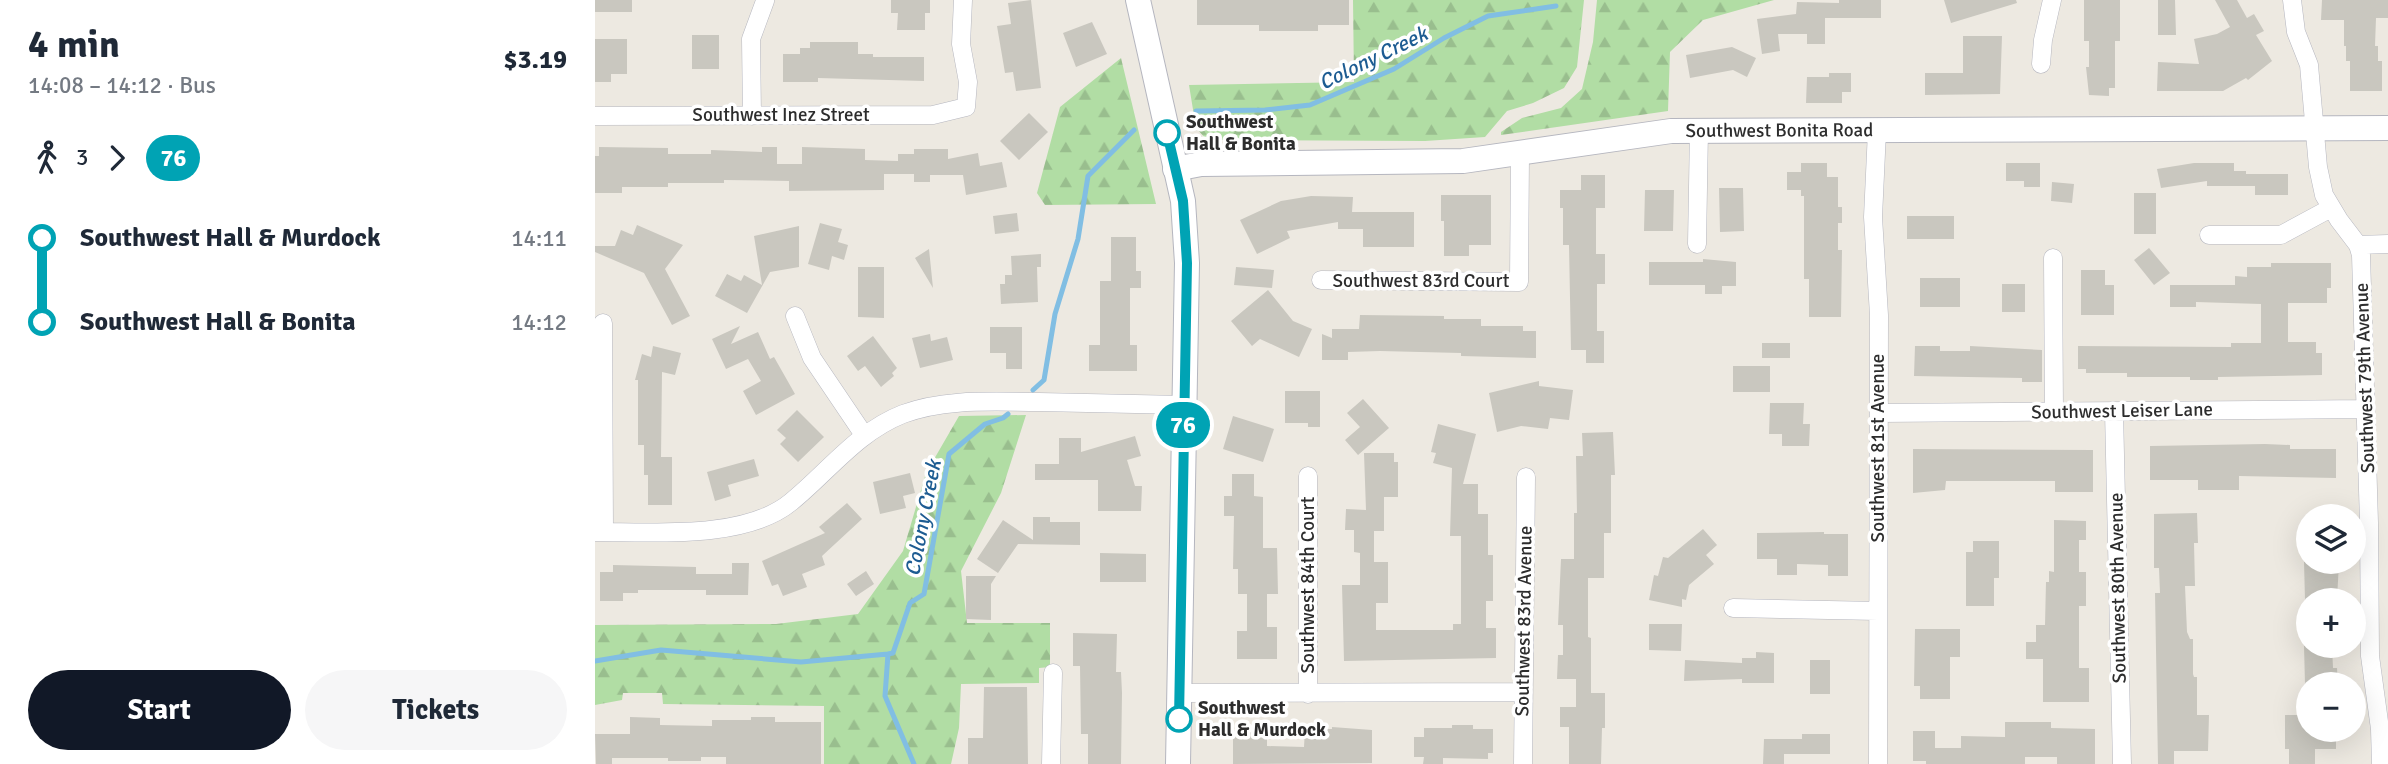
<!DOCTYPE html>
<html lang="en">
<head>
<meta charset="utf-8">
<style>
  :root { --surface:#fff; --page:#f6f6f7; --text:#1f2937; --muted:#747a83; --accent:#111827 }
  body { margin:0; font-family:Signika,sans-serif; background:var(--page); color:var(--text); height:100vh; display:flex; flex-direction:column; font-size:26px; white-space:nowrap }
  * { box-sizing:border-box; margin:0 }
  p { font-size:23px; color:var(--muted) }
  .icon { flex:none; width:38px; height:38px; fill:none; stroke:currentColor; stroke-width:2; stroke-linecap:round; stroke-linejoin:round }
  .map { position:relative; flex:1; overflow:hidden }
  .sheet { display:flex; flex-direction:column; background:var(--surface); width:595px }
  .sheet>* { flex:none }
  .badge { padding:0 14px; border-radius:23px; font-size:24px; line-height:46px }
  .controls { position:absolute; left:1701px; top:504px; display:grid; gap:14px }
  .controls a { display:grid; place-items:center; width:70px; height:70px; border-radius:50%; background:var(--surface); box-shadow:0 7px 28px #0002; font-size:35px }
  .map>.badge { position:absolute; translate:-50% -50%; box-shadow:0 0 0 4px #fff }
  .legs { display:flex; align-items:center; gap:10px; height:77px; padding:0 28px; font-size:23px }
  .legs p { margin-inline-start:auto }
  .overview { display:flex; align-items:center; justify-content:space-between; height:119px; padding:0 28px }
  h1 { font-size:38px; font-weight:800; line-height:52px }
  .primary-button { display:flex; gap:14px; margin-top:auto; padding:14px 28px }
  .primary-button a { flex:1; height:80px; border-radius:42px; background:var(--accent); color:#fff; font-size:28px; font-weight:800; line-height:80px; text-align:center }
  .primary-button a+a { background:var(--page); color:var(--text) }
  ul { padding:0 28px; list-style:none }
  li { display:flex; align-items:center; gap:24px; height:84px; font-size:26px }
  li i { display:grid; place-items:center; width:10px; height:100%; margin:0 9px; background:currentColor }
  li i::after { content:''; width:18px; height:18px; margin:-9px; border:5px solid; border-radius:50%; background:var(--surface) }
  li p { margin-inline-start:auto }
  li:first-child i { background:linear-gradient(#0000 50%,currentColor 0) }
  li:last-child i { background:linear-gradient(currentColor 50%,#0000 0) }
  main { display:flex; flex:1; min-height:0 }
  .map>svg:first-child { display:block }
  .forest { fill:url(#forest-firs) }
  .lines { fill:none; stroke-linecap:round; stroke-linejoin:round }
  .stream { stroke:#81bee3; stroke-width:5 }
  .building { fill:#c9c7bf }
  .street-casing { stroke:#b5b6bf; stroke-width:19 }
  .secondary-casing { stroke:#b5b6bf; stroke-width:26 }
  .street { stroke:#fff; stroke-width:18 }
  .secondary { stroke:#fff; stroke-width:24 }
  .line-1-casing { stroke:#fff; stroke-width:16 }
  .line-1 { stroke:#00a3b4; stroke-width:10 }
  .stop-1-dot { fill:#fff; stroke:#00a3b4; stroke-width:3.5 }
  .labels { text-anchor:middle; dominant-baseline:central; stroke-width:7; stroke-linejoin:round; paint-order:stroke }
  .street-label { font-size:19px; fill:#2d2d2d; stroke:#fff }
  .stop-label { font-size:19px; font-weight:bold; fill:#2d2d2d; stroke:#fff; text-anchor:start }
  .water-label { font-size:21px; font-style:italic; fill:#1d5c92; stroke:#fff }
</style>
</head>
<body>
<main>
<section class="sheet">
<div class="overview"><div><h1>4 min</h1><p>14:08 – 14:12 · Bus</p></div><b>$3.19</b></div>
<div class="legs"><svg class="icon" aria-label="walk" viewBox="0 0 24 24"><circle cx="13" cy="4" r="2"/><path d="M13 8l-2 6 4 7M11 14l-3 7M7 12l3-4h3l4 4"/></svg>3<svg class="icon" aria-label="forward" viewBox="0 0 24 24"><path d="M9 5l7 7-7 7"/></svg><b class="badge" style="background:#00a3b4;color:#fff">76</b></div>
<ul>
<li><i style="color:#00a3b4"></i><b>Southwest Hall &amp; Murdock</b><p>14:11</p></li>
<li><i style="color:#00a3b4"></i><b>Southwest Hall &amp; Bonita</b><p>14:12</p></li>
</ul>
<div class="primary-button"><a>Start</a><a>Tickets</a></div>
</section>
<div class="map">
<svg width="1793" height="764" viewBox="0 0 1793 764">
  <defs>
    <pattern id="forest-firs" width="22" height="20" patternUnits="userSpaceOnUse" patternTransform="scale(1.75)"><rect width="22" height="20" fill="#b1dda4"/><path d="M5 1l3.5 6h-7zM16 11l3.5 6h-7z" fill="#99be8e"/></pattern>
  </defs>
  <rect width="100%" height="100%" fill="#ede9e1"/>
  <path class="forest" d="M758,0H989L982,67L969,88L938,103L912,111L890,137L830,141L612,140L601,128L594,85L759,82Z
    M1002,0H1179L1108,20L1075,52L1073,111L906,135V132L927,118L966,108L987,89L998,42Z
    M526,58L561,204L450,205L442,193L465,107Z
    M431,415L406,493L366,571L372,623H455V667L444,668V683L366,684L364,728L356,764H229V706L68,704L67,693H28L27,700L0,705V625L181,624L263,614L308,551L331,473L364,416Z"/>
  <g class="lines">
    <path class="stream" d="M601,111L670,110L715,105L799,69L849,38L893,16L961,6
      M438,390L449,380L460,314L483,239L493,176L539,130
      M0,661L66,650L206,662L293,654
      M319,764L290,696L293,654L298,653L315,603L329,594L354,454L390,424L408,418L413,414"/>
  </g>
  <path class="building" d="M0,0H37V12H0Z
    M296,0H335V13H330V30H302L303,13H296Z
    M436,0L446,88L421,91L418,72L410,73L402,26L416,24L413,3Z
    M602,0H754V25H723V31H664V25H602Z
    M1244,0H1286V18H1230V44H1212V34H1183L1185,51L1167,54L1162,19L1201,14L1202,2L1244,3Z
    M1349,0H1421L1422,3L1356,23Z
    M1489,0H1525V41H1520V88H1514V96L1494,95L1491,67H1494V41H1489Z
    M1563,0H1580L1581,35H1563Z
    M1620,0H1642L1652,18L1659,14L1669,31L1661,35L1677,61L1653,80L1651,78L1628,91H1562L1563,62L1604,64L1599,39L1622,34L1635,27Z
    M1727,0H1793V18H1781L1780,46H1783V61H1787V91H1755V61H1751V46H1749V20H1726Z
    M497,22L512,54L481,67L468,33Z
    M97,35H124V69H97Z
    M1368,36H1407L1405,94L1330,95V73H1368Z
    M0,39H32V74H16V82H0Z
    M215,42H263V54H278V57H329V81L223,78V82H188V54H205V48H215Z
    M1137,47L1161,58L1152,77L1138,70L1095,78L1091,55Z
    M1234,73H1256V92H1247V103H1211L1212,77H1234Z
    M434,113L453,132L424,160L405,141Z
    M4,147L73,148V154H116V150L167,152V147H182V164H207V147L270,149V160L303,161V154H319V149H353V159L383,153L385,166L407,162L412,187L371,195L368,175H335V182H319V174H289V190L194,191V181L129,180V183H73V187H27V193H0V156H4Z
    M1206,163H1232V177H1243V207H1247V223H1243V250H1247L1246,317H1214V279H1209V196H1206V190H1192V172H1206Z
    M1411,163H1445V187H1429V181H1411Z
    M1599,163H1639V171H1651V174H1693V195H1660V186H1612V181L1566,188L1562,169Z
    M986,175H1010V208H1001V254H1010V284H1002V331H1009V363H991V350H976L974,245H968V208H965V190H986Z
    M1457,182L1479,184L1477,203L1456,201Z
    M1124,188H1148L1149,231L1125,232Z
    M1050,190H1079L1078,231H1049Z
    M1539,193H1561V234H1539Z
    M846,195H896V245H874V256H849V221H846Z
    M716,196L758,197L757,212H819V247H768V229H743V222L692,231L695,238L662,254L645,220L686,201Z
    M422,213L424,231L400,234L398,216Z
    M1312,216H1359V239H1312Z
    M225,223L247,229L243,242L253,245L249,260L237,256L234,270L213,264Z
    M42,225L88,245L70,269L95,316L77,325L49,273L0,252V246H20L26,230L38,235Z
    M204,226V267L175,272L152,313L120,296L132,274L146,281L149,275L167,285L159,236Z
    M516,237H541V271H546V288H535V345H542V371H494V345H505V281H516Z
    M1554,248L1575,273L1559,285L1539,260Z
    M334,249L338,288L320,258Z
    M446,254V267H442L443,302L406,304L405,284H410V275H417L416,256Z
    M1108,259L1141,262V286H1127V294H1110V285H1054V262H1108Z
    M1676,263H1736V288H1732V303H1693V342H1721V353H1727V375L1623,377V380H1595V377H1532V373H1491V369H1483V346L1636,347V343H1666V304L1601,302V307H1575V285H1640V276L1652,277V267H1676Z
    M263,267H289V318L263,317Z
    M641,267L679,270L677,288L639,285Z
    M1486,270H1510V285H1519V315H1486Z
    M1325,278H1365V307H1325Z
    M1407,284H1430V312H1407Z
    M673,290L698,321L717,329L704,357L665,339L657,346L636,321Z
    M765,315L849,316V319H886V326H928V331H941V358L866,356V353L785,351L753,352V360H727V334L737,338V329H764Z
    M145,326L136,344L163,332L175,359L179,357L200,394L161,415L148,391L166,381L153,359L131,369L117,339Z
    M395,327H427V369H411V353H395Z
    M335,334L336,341L352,337L358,360L325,368L317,338Z
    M278,336L302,368L297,373L299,376L286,387L270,366L263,371L252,356Z
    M1167,343H1195V358H1167Z
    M58,346L86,353L80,375L67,372L66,457H77V505H53V475H49V445H43V380H40L47,354L56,357Z
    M1320,346H1345V351H1375V346L1447,350V382H1427V378L1319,376Z
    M1138,366H1175V392H1138Z
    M944,381V386L978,390L974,420L955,418L953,429L926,426L902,432L894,393Z
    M690,391H725V427H713V423H690Z
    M768,399L794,428L763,455L750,440L765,427L752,413Z
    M1175,403H1209L1208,424H1215L1214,446H1187V434H1174Z
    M202,410L229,437L203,462L185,444L191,438L182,430Z
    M638,416L679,429L668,462L628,449Z
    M843,424L881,434L868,484H883V514H893V555H898V601H891V628H901V658L749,661L747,585H765V553L759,552V530H750L751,509L771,510L769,453H799V462H803V497H789V531H779V562H793V603H781V630H858V624H866V536H855L857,468L838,463L841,453L836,452Z
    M1018,432L1020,475H1016V533H1009V578H993V637L996,638V693H1010V728H1007L1006,764H974V727H965V707H981V679H962L963,655H968V625H963L966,559H979V513H982L981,456H988L987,433Z
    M540,436L546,456L532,460L540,486H547L546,511H503V480H440V464H464V438H486V452Z
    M1670,444L1695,445V449H1741V478L1644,476V490H1603V480H1555V446Z
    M1318,449L1498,450V492H1460V481H1351L1350,490L1318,493Z
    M159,459L164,476L133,485L136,496L120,501L112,472Z
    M315,473L320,493L308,496L311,508L285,514L278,482Z
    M637,474H659V496L668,497V548H682L683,594H672V627H682V659H642V631H652V594H643V569H638L639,516H629V496H637Z
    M252,503L267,519L227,556L230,565L207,574L212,587L188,596L183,584L177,586L167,561L230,533L224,527Z
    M1602,513L1603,543H1599L1600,586H1590L1592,632L1595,639H1598V674L1599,677H1602V715H1614L1613,751H1579V764H1563L1560,593H1565L1564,568H1559V514Z
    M438,517H455V522H485V545L423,544L403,573L382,559L408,520L438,540Z
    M1459,520L1491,521V540H1484V572H1491V606H1484V668H1494V702H1448V659H1431V642H1441V625H1450L1451,582H1454V571L1459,572Z
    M1108,529L1122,545L1111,555L1119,564L1094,585L1091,600L1087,599V607L1054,600L1059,575L1063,576L1068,557L1073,558Z
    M1229,532V534H1253V576H1233V565L1202,564V575H1182V559H1162V533Z
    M1378,541H1404V578H1399V606H1371V552H1378Z
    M505,553L551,554V582H505Z
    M1709,562H1744L1742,600H1710Z
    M137,563H154L153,595H111V590H43V593H28V601H5V572H18V565L101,567V574H137Z
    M271,571L279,584L261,596L252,584Z
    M371,576H401L396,584V620L371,619Z
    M1054,624H1087L1086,651L1054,650Z
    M1320,629H1365V657H1355V699H1325V686H1319Z
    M478,633L522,634L521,672H526L527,693L526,764H493V734H486L485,666H478Z
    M1709,646H1737L1738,668H1742L1743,684H1710Z
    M1161,652L1179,653V683H1147V679L1089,681L1090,660L1147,663V658H1161Z
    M1215,660H1235V694H1215Z
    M389,687H432L433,764H373V738H388Z
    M1690,715H1713V730H1741V749H1720V764H1694V749H1690Z
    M35,717L65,718V725L117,726V720H156V717H180V722H226V764H131V757H106V761H73V758H17V764H1L0,734H35Z
    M1410,722H1456V728L1500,729V764H1462V757H1430V764H1331V761H1318V731H1340V748H1366V736L1410,737Z
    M857,725H878V729H898V753H893V759L848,758V764H828L829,757H819V737H829V728H857Z
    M737,727L777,730V763L638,764V730L672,728V746L709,747L710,729H737Z
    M1207,734H1235V754H1189V764H1168L1169,739H1207Z"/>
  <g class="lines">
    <defs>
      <path id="street" d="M1697,0L1701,32L1714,65L1723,167L1729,195L1744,220L1763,245L1766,255L1774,523L1775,656L1785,729L1786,764
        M1446,64L1448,40L1457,0
        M0,116L338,115L371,107L373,82L366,44L368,0
        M157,116L156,39L170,1
        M1282,131L1278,217L1284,315L1283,764
        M1614,235H1686L1736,208
        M1102,244L1104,130
        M1763,245L1793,244
        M1458,258L1459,412
        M726,280L924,282L925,154
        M200,316L217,358L269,435
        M8,323L9,532
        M1519,411L1527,764
        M1284,413L1771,409
        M713,476V694
        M0,532C57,532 150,540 196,502C233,472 262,432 308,414C351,398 399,402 444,402C492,403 540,404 588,405
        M1138,608L1283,611
        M584,693L928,692
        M456,764L458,673
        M928,764L931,477"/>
      <g id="secondary">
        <path d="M543,0L588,201L592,263L583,764"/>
        <path id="s1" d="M580,169L606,164L868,161L1076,131L1793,128"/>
      </g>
    </defs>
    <use href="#street" class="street-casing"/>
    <use href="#secondary" class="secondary-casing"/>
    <use href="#street" class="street"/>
    <use href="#secondary" class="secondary"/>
  </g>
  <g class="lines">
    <defs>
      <path id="line-1" d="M572,133L588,201L592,263L584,719"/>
    </defs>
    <use href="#line-1" class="line-1-casing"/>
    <use href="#line-1" class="line-1"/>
  </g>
  <g class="stop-1-dot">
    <circle cx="572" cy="133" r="12"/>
    <circle cx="584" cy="719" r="12"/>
  </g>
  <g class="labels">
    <g class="street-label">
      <text x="186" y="115">Southwest Inez Street</text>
      <text stroke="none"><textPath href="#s1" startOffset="607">Southwest Bonita Road</textPath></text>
      <text x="826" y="281">Southwest 83rd Court</text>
      <text transform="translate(1770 378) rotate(-92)">Southwest 79th Avenue</text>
      <text transform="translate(1527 411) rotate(-1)">Southwest Leiser Lane</text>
      <text transform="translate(1283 448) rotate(-90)">Southwest 81st Avenue</text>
      <text transform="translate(713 585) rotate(-90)">Southwest 84th Court</text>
      <text transform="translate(1523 588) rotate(-91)">Southwest 80th Avenue</text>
      <text transform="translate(929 621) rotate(-89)">Southwest 83rd Avenue</text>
    </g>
    <g class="stop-label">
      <text x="591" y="122">Southwest<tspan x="591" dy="22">Hall &amp; Bonita</tspan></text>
      <text x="603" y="708">Southwest<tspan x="603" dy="22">Hall &amp; Murdock</tspan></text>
    </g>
    <g class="water-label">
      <text transform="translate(778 58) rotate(-26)">Colony Creek</text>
      <text transform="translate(328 518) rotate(-79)">Colony Creek</text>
    </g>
  </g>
</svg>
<div class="controls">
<a><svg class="icon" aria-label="layers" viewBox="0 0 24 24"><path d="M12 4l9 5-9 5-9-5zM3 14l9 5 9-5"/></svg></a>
<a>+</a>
<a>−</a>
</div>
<b class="badge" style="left:588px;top:425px;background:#00a3b4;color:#fff">76</b>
</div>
</main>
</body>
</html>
